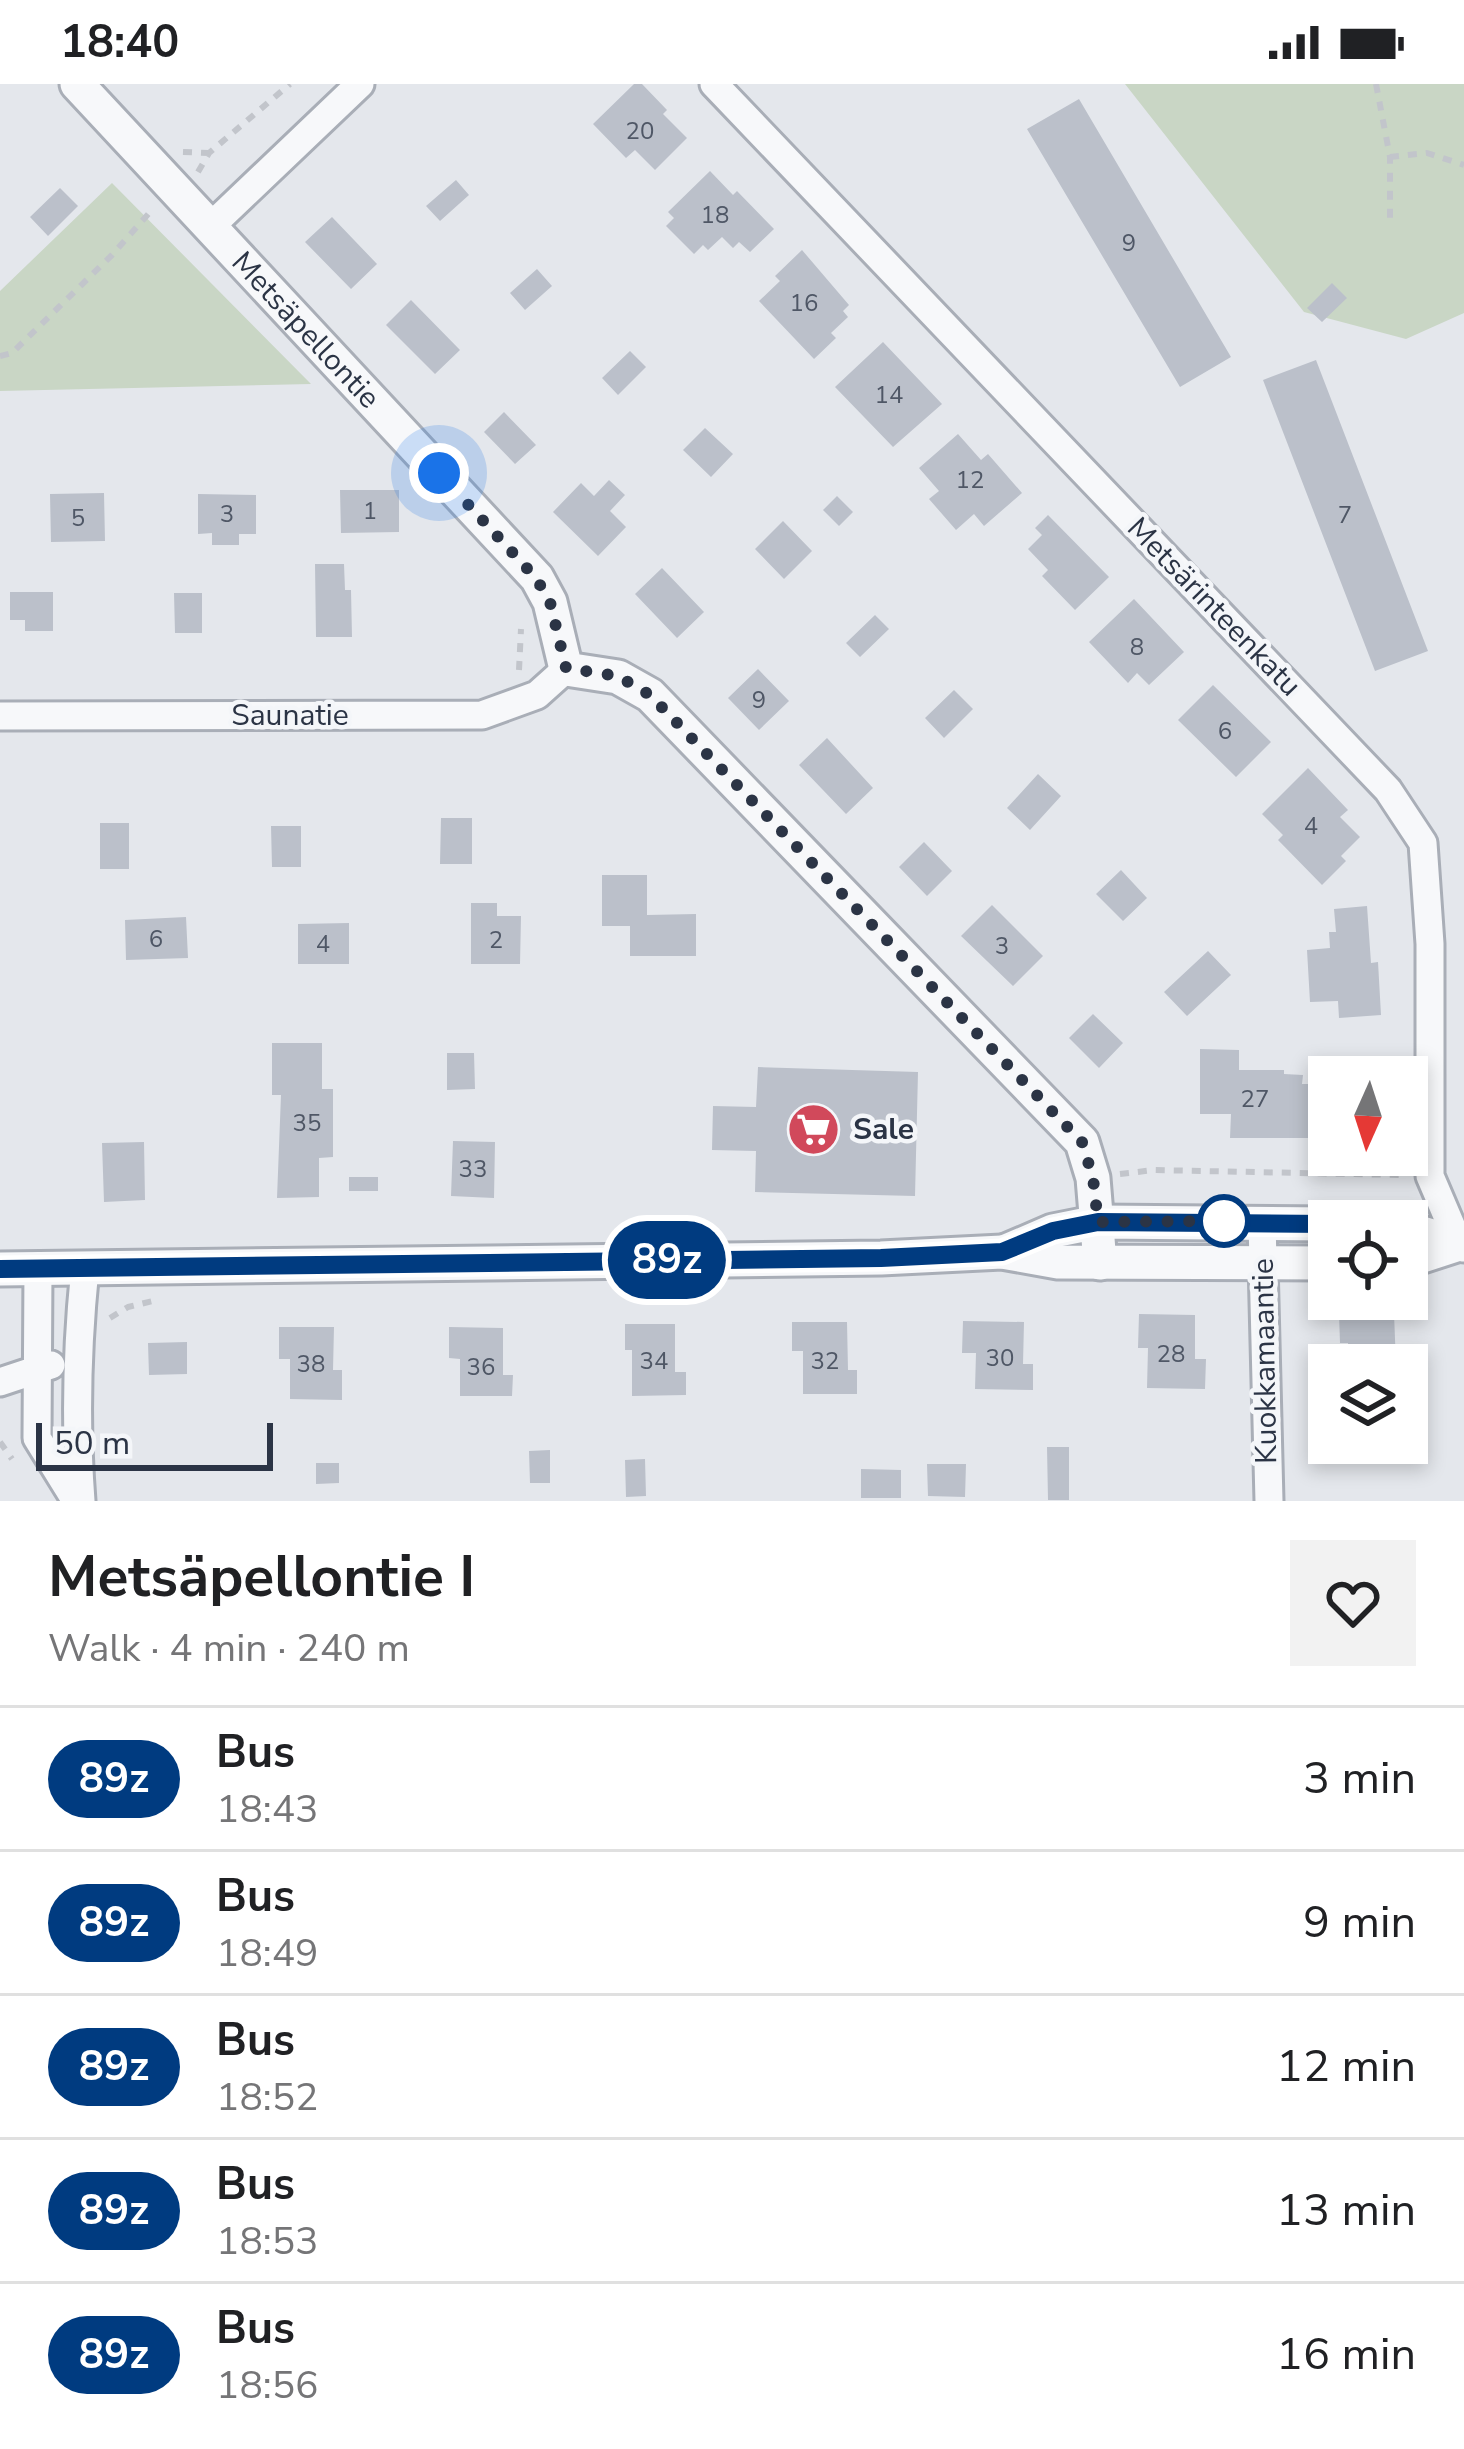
<!DOCTYPE html>
<html lang="en">
<head>
<meta charset="utf-8">
<style>
  :root { --surface:#fff; --page:#f2f2f2; --text:#202124; --muted:#757577; --line:#e0e0e0 }
  body { margin:0; font-family:"Nunito Sans",sans-serif; background:var(--page); color:var(--text); height:100vh; display:flex; flex-direction:column; font-size:45px; white-space:nowrap }
  * { box-sizing:border-box; margin:0 }
  p { font-size:39px; color:var(--muted) }
  .icon { flex:none; width:66px; height:66px; fill:none; stroke:currentColor; stroke-width:2; stroke-linecap:round; stroke-linejoin:round }
  .map { position:relative; height:1417px; overflow:hidden }
  .sheet { display:flex; flex-direction:column; background:var(--surface); flex:1 }
  .sheet>* { flex:none }
  .badge { padding:0 24px; border-radius:39px; font-size:42px; line-height:78px }
  .needle { width:78px; rotate:183deg }
  .controls { position:absolute; left:1308px; top:972px; display:grid; gap:24px }
  .controls a { display:grid; place-items:center; width:120px; height:120px; border-radius:0px; background:var(--surface); box-shadow:0 6px 18px #0003; font-size:60px }
  .scale { position:absolute; left:36px; bottom:30px; width:237px; box-sizing:border-box; padding-left:12px; border:6px solid #2b3445; border-top:0; font-size:33px; line-height:42px; white-space:nowrap; color:#2b3445; -webkit-text-stroke:9px #f4f6f9; paint-order:stroke }
  .you { position:absolute; width:60px; height:60px; margin:-30px; border:9px solid #fff; border-radius:50%; background:#1a73e8; box-shadow:0 0 0 18px #1a73e833 }
  .map>.badge { position:absolute; translate:-50% -50%; box-shadow:0 0 0 6px #fff }
  .round { display:grid; place-items:center; flex:none; width:126px; height:126px; border-radius:0px; background:var(--page) }
  .summary { display:flex; align-items:center; justify-content:space-between; height:204px; padding:0 48px }
  h1 { font-size:57px; font-weight:700; line-height:90px }
  ul { padding:0; list-style:none }
  li { display:flex; align-items:center; gap:36px; height:144px; padding:0 48px; border-top:3px solid var(--line) }
  li div { flex:1 }
  li b { display:block; font-size:45px }
  li em { font-style:normal }
  li .badge { min-width:132px; font-weight:700; text-align:center }
  .status { display:flex; justify-content:space-between; align-items:center; height:84px; padding:0 60px; background:var(--surface); direction:ltr }
  .status svg { height:33px; fill:currentColor }
  .map>svg:first-child { display:block }
  .green { fill:#c9d6c5 }
  .building { fill:#bbc0ca }
  .lines { fill:none; stroke-linecap:round; stroke-linejoin:round }
  .minor-casing { stroke:#a9aeb7; stroke-width:33 }
  .tertiary-casing { stroke:#a9aeb7; stroke-width:39 }
  .path { stroke:#c2c5cb; stroke-width:6; stroke-dasharray:9 9; stroke-linecap:butt }
  .minor { stroke:#f7f8fa; stroke-width:27 }
  .tertiary { stroke:#f7f8fa; stroke-width:33 }
  .line-casing { stroke:#fff; stroke-width:27 }
  .line { stroke:#003b80; stroke-width:18 }
  .walk { stroke:#2b3445; stroke-width:12; stroke-dasharray:0 21.6 }
  .stop-dot { fill:#fff; stroke:#003b80; stroke-width:6 }
  .labels { text-anchor:middle; dominant-baseline:central; stroke-width:9; stroke-linejoin:round; paint-order:stroke }
  .number-label { font-size:24px; fill:#4f5766 }
  .street-label { font-size:30px; fill:#2b3445; stroke:#f4f6f9 }
  .poi-label { font-size:30px; font-weight:bold; fill:#2b3445; stroke:#f4f6f9; text-anchor:start }
</style>
</head>
<body>
<div class="status"><b>18:40</b><svg viewBox="0 0 49 12"><path d="M0 12V9h3v3zM5 12V6h3v6zM10 12V3h3v9zM15 12V0h3v12zM26 1h20v11H26zM47 4h2v5h-2z"/></svg></div>
<div class="map">
<svg width="1464" height="1417" viewBox="0 0 1464 1417">
  <rect width="100%" height="100%" fill="#e4e7ec"/>
  <path class="green" d="M1125,0H1464V229L1406,255L1304,228Z
    M112,99L311,300L0,307V207Z"/>
  <path class="building" d="M634,0H642L667,26L663,30L687,54L655,86L635,66L626,74L593,40Z
    M1079,15L1231,273L1180,303L1027,45Z
    M710,87L733,111L737,107L774,145L750,168L739,158L733,164L722,153L708,166L703,161L694,170L666,142L674,134L668,128Z
    M456,96L469,111L440,137L426,122Z
    M60,104L78,122L48,152L30,133Z
    M332,133L377,180L351,205L305,158Z
    M802,166L849,221L843,227L848,233L831,249L836,254L814,275L759,217L780,197L775,192Z
    M537,185L552,202L525,226L510,209Z
    M1332,199L1347,214L1322,238L1307,224Z
    M411,216L460,266L435,290L386,241Z
    M883,258L942,320L893,363L835,303Z
    M630,267L646,283L618,311L602,294Z
    M1316,276L1428,567L1375,587L1263,296Z
    M504,328L536,361L515,380L484,348Z
    M705,344L733,370L711,393L683,366Z
    M958,350L981,376L988,370L1022,409L984,442L974,430L956,446L929,415L939,407L919,384Z
    M609,396L625,411L610,427L626,443L598,472L553,428L581,399L594,412Z
    M340,406H399V448L341,449Z
    M104,409L105,457L51,458L50,410Z
    M198,410L256,411V450H239V461H212V449L198,450Z
    M837,412L853,428L839,442L823,426Z
    M1048,431L1109,493L1075,526L1042,492L1048,486L1028,465L1042,451L1035,444Z
    M783,437L812,467L784,495L755,465Z
    M315,480H344L345,506H351L352,553H316Z
    M662,484L704,528L677,554L635,510Z
    M10,508H53V547H25V536H10Z
    M174,509H202V549H175Z
    M1134,515L1184,568L1149,601L1137,589L1128,599L1089,558Z
    M875,531L889,545L860,573L846,559Z
    M758,585L789,617L759,646L728,614Z
    M1213,601L1271,658L1236,693L1178,636Z
    M954,606L973,625L944,654L925,634Z
    M827,654L873,704L846,730L799,681Z
    M1308,684L1348,726L1340,733L1360,753L1341,772L1346,777L1322,801L1278,756L1283,751L1262,730Z
    M1038,690L1061,712L1030,746L1007,724Z
    M441,734H472V780H440Z
    M100,739H129V785H100Z
    M271,742H301V783H272Z
    M924,758L952,787L927,812L899,783Z
    M1121,786L1147,814L1123,837L1096,810Z
    M602,791H647V831L696,830V872H630V842H602Z
    M471,819H497V832H521L520,880H471Z
    M992,821L1043,872L1013,902L961,852Z
    M1367,822L1371,879L1378,878L1381,931L1339,934L1338,917L1310,918L1307,866L1330,864L1329,848H1336L1334,825Z
    M186,833L188,874L126,876L125,836Z
    M349,839V880H298V840Z
    M1208,867L1231,891L1187,932L1164,908Z
    M1093,930L1123,959L1099,984L1069,954Z
    M272,959H322V1005H333V1073L319,1074V1113L277,1114L281,1011H272Z
    M1200,965L1239,966V986H1284V990L1303,991L1302,1000H1310V1040L1329,1046V1058L1309,1051V1054H1230L1231,1030H1200Z
    M447,969H474L475,1005L447,1006Z
    M758,983L918,988L915,1112L755,1108L756,1067L712,1066L713,1022L756,1023Z
    M453,1057L495,1058L494,1114L451,1112Z
    M144,1058L145,1116L104,1118L102,1059Z
    M349,1093H378V1107H349Z
    M1394,1229L1396,1281H1349L1348,1259H1340L1339,1230Z
    M1139,1230L1195,1231V1275H1206L1205,1305L1147,1304L1148,1264H1138Z
    M963,1237L1024,1238L1023,1280H1033V1306L975,1305L976,1269H962Z
    M792,1238H847L848,1286H857V1310H803V1267H792Z
    M625,1240H675V1288H686V1311L632,1312V1266H625Z
    M279,1243H334L333,1286H342V1316L290,1315V1275H279Z
    M449,1243L503,1244V1291H513L512,1312H460V1275L449,1274Z
    M187,1258V1290L149,1291L148,1259Z
    M1047,1363H1069V1416H1048Z
    M550,1366V1399H530L529,1367Z
    M645,1375L646,1412L626,1413L625,1376Z
    M316,1379H339V1399L316,1400Z
    M927,1380H966L965,1413L928,1412Z
    M861,1385L901,1386V1414H861Z"/>
  <g class="lines">
    <defs>
      <path id="minor" d="M714,0L1388,706L1423,759L1430,860V1092L1459,1160
        M210,143L360,0
        M0,632L482,631L537,611L566,585
        M1262,1138L1269,1417
        M38,1185L37,1354L76,1417
        M0,1298L51,1281
        M81,1417C75,1339 77,1262 85,1184"/>
      <g id="tertiary">
        <path id="s1" d="M77,0L537,494L550,518L566,585L618,593L650,611L1082,1058L1093,1094L1100,1179"/>
        <path d="M1407,1145L1464,1161"/>
        <path d="M1004,1168L1053,1147L1098,1138L1329,1140"/>
        <path d="M1407,1177L1459,1160"/>
        <path d="M0,1185L881,1174L1002,1168L1058,1178L1329,1179"/>
      </g>
    </defs>
    <use href="#minor" class="minor-casing"/>
    <use href="#tertiary" class="tertiary-casing"/>
    <path class="path" d="M1376,0L1390,73V140
      M183,68L209,69
      M1390,73L1427,69L1464,81
      M198,88L209,69L290,0
      M0,272L12,269L112,171L151,127
      M519,586L521,545
      M1120,1090L1154,1086L1401,1091
      M110,1234L128,1223L153,1217
      M0,1358L12,1375"/>
    <use href="#minor" class="minor"/>
    <use href="#tertiary" class="tertiary"/>
  </g>
  <g class="lines">
    <defs>
      <path id="line" d="M0,1185L881,1174L1002,1168L1053,1147L1098,1138L1329,1140"/>
    </defs>
    <use href="#line" class="line-casing"/>
    <use href="#line" class="line"/>
    <path class="walk" d="M439,389L536,494L550,518L566,584L618,592L650,611L1082,1058L1093,1094L1098,1138L1224,1137"/>
  </g>
  <defs>
    <symbol id="supermarket-disc" viewBox="-11 -11 22 22"><circle r="9.5" fill="#d1495b" stroke="#f4f6f9"/><path d="M-6-5.5h2.5l.6 2H6L4.5 2H-2.5L-4.4-4H-6ZM-1.5 3.2a1.3 1.3 0 1 0 .1 0ZM3 3.2a1.3 1.3 0 1 0 .1 0Z" fill="#fff"/></symbol>
  </defs>
  <g fill-rule="evenodd">
    <use href="#supermarket-disc" x="784" y="1016" width="59" height="59"/>
  </g>
  <circle class="stop-dot" cx="1224" cy="1137" r="24"/>
  <g class="labels">
    <g class="number-label">
      <text x="640" y="47">20</text>
      <text x="715" y="131">18</text>
      <text x="1129" y="159">9</text>
      <text x="804" y="219">16</text>
      <text x="889" y="311">14</text>
      <text x="970" y="396">12</text>
      <text x="370" y="427">1</text>
      <text x="227" y="430">3</text>
      <text x="1345" y="431">7</text>
      <text x="78" y="434">5</text>
      <text x="1137" y="563">8</text>
      <text x="759" y="616">9</text>
      <text x="1225" y="647">6</text>
      <text x="1311" y="742">4</text>
      <text x="156" y="855">6</text>
      <text x="496" y="856">2</text>
      <text x="323" y="860">4</text>
      <text x="1002" y="862">3</text>
      <text x="1255" y="1015">27</text>
      <text x="307" y="1039">35</text>
      <text x="473" y="1085">33</text>
      <text x="1171" y="1270">28</text>
      <text x="1000" y="1274">30</text>
      <text x="654" y="1277">34</text>
      <text x="825" y="1277">32</text>
      <text x="311" y="1280">38</text>
      <text x="481" y="1283">36</text>
    </g>
    <g class="street-label">
      <text stroke="none"><textPath href="#s1" startOffset="336">Metsäpellontie</textPath></text>
      <text transform="translate(1214 523) rotate(46)">Metsärinteenkatu</text>
      <text x="290" y="631">Saunatie</text>
      <text transform="translate(1265 1277) rotate(-91)">Kuokkamaantie</text>
    </g>
    <g class="poi-label">
      <text x="853" y="1045">Sale</text>
    </g>
  </g>
</svg>
<div class="controls">
<a><svg class="needle" viewBox="-14 -14 28 28"><path d="M0-13l5 13h-10z" fill="#e53935"/><path d="M0 13l5-13h-10z" fill="#757577"/></svg></a>
<a><svg class="icon" aria-label="locate" viewBox="0 0 24 24"><circle cx="12" cy="12" r="6"/><path d="M12 2v4M12 18v4M2 12h4M18 12h4"/></svg></a>
<a><svg class="icon" aria-label="layers" viewBox="0 0 24 24"><path d="M12 4l9 5-9 5-9-5zM3 14l9 5 9-5"/></svg></a>
</div>
<div class="scale">50 m</div>
<div class="you" style="left:439px;top:389px"></div>
<b class="badge" style="left:667px;top:1176px;background:#003b80;color:#fff">89z</b>
</div>
<section class="sheet">
<div class="summary"><div><h1>Metsäpellontie I</h1><p>Walk · 4 min · 240 m</p></div><a class="round"><svg class="icon" aria-label="heart" viewBox="0 0 24 24"><path d="M12 20l-8-8c-3-5 5-10 8-4 3-6 11-1 8 4z"/></svg></a></div>
<ul>
<li><span class="badge" style="background:#003b80;color:#fff">89z</span><div><b>Bus</b><p>18:43</p></div><em>3 min</em></li>
<li><span class="badge" style="background:#003b80;color:#fff">89z</span><div><b>Bus</b><p>18:49</p></div><em>9 min</em></li>
<li><span class="badge" style="background:#003b80;color:#fff">89z</span><div><b>Bus</b><p>18:52</p></div><em>12 min</em></li>
<li><span class="badge" style="background:#003b80;color:#fff">89z</span><div><b>Bus</b><p>18:53</p></div><em>13 min</em></li>
<li><span class="badge" style="background:#003b80;color:#fff">89z</span><div><b>Bus</b><p>18:56</p></div><em>16 min</em></li>
</ul>
</section>
</body>
</html>
